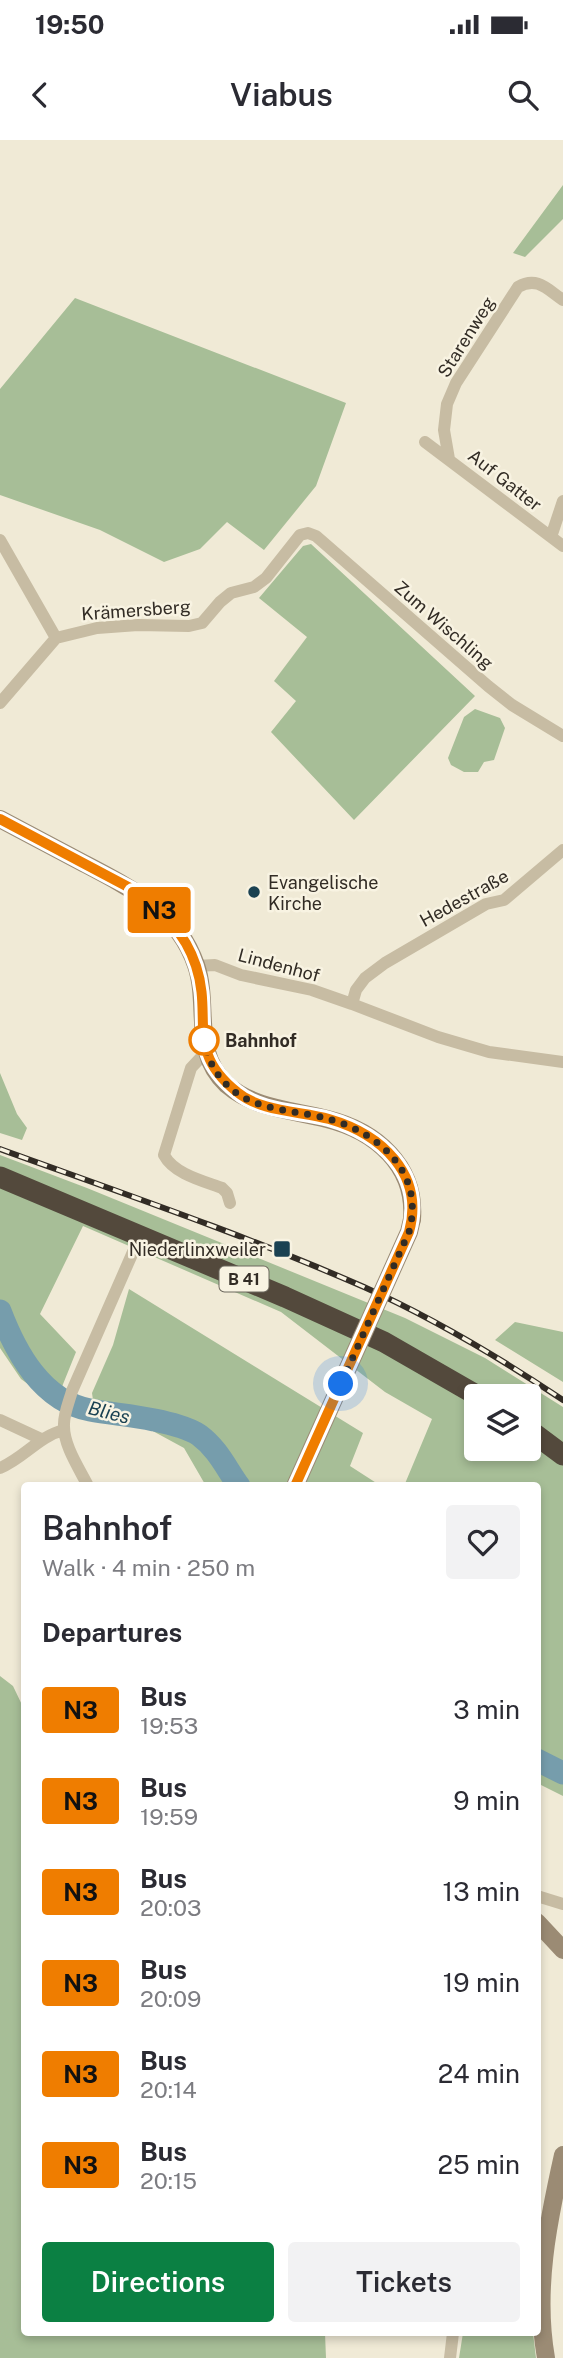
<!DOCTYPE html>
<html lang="en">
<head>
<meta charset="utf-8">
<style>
  :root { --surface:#fff; --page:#f2f2f3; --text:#2b2b33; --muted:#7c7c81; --accent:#0b8043 }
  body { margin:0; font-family:"Public Sans",sans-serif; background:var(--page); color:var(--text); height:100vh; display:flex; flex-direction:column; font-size:26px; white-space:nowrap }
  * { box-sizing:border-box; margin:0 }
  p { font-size:23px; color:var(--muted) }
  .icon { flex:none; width:38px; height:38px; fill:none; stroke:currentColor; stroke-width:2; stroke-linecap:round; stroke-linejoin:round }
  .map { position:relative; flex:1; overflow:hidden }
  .details { position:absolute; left:21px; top:1342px; width:520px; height:854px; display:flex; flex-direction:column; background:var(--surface); border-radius:7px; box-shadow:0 4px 10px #0003 }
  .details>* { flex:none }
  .badge { padding:0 14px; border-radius:5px; font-size:24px; line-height:46px }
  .tools { position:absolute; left:464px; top:1244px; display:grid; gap:14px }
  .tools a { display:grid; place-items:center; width:77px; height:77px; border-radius:7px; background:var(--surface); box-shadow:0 4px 10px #0003; font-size:35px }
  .you { position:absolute; width:35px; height:35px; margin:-18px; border:5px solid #fff; border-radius:50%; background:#1a73e8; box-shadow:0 0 0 10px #1a73e833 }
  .map>.badge { position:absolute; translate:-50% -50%; box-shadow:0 0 0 4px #fff }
  h2 { padding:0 21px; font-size:26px; line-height:63px }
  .round { display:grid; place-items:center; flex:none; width:74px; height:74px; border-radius:7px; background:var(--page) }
  .summary { display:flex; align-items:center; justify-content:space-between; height:119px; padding:0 21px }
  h1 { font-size:33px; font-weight:600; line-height:52px }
  .cta { display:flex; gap:14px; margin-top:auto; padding:14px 21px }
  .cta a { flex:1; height:80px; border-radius:7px; background:var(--accent); color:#fff; font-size:28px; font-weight:600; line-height:80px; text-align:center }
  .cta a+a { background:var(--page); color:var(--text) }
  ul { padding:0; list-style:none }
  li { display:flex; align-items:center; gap:21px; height:91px; padding:0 21px }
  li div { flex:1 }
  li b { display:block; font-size:26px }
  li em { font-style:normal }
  li .badge { min-width:77px; font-weight:700; text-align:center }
  .status { display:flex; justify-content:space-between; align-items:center; height:49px; padding:0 35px; background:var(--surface); direction:ltr }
  .status svg { height:19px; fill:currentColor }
  header { display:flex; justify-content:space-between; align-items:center; height:91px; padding:0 21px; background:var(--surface); font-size:32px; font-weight:600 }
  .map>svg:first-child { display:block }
  .green { fill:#a7be97; fill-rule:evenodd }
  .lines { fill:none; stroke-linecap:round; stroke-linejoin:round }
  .river { stroke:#769dac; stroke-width:23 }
  .street { stroke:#c7bca3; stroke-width:12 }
  .secondary { stroke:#9b8b74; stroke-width:18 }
  .highway { stroke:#53493c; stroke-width:21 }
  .rail-casing { stroke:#322c25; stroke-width:6 }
  .rail { stroke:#f8f3e2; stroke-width:3.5; stroke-dasharray:10; stroke-linecap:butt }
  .secondary-bridge { stroke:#9b8b74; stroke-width:18 }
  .line-casing { stroke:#fff; stroke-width:16 }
  .line { stroke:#ef7d00; stroke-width:10 }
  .walk { stroke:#322c25; stroke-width:7; stroke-dasharray:0 12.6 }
  .poi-dot { fill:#1b4252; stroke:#f8f3e2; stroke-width:2.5 }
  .stop-dot { fill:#fff; stroke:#ef7d00; stroke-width:3.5 }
  .labels { text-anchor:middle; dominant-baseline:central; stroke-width:5; stroke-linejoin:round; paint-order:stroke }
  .shield { fill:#f8f3e2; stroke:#6d685e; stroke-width:2 }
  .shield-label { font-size:16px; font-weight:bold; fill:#322c25 }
  .street-label { font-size:18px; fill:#322c25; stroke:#f8f3e2 }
  .poi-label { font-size:18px; fill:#322c25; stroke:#f8f3e2; text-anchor:start }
  .stop-label { font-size:18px; font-weight:bold; fill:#322c25; stroke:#f8f3e2; text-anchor:start }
  .water-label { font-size:19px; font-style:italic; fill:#1b4252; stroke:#f8f3e2 }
</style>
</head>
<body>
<div class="status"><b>19:50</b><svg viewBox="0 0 49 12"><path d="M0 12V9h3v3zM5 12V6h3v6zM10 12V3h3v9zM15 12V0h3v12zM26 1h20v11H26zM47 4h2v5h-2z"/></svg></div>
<header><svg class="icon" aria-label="back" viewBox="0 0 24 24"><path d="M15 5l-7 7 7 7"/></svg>Viabus<svg class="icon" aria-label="search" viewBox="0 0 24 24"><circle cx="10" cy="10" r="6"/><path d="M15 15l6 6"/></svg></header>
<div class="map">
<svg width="563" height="2218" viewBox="0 0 563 2218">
  <rect width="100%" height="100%" fill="#f0ead6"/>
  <path class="green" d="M563,45V79L525,117L513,113Z
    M75,158L346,263L316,346L264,410L227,382L200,409L164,422L100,390L0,355V249Z
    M311,404L475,556L354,680L271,592L296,561L274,541L307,497L259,458L303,406Z
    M475,569L500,578L505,588L494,620L484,622L478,632H464L451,625L448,618L464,577Z
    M0,933L17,974L27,988L22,1000L0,993Z
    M0,1015L87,1048L405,1178L485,1218L563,1267V1656L537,1643V1346H404L432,1279L385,1252L281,1172L83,1086L40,1174L76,1212L55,1264L21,1239L0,1208ZM476,1256H528V1309H476Z
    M129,1149L363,1293L350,1326L381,1346H206L184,1308L138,1283L103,1280L94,1267L92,1253L113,1205Z
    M515,1182L563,1192V1242L495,1200Z
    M0,1536L13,1546L24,1569V2193H325L326,2218H0Z
    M463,2193H533L536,2218H459Z"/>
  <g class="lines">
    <path class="river" d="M0,1171C16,1213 42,1261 90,1270C111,1274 133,1275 154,1280C168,1283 187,1287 199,1295C218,1309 226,1328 239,1346
      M537,1620L563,1633"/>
    <path class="street" d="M425,302L563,406
      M449,319L444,290L447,264L456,243L518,147C537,136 547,149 563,160
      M551,397L563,361
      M0,400L56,498
      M0,563L56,498L97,488L138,485L189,486L202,483L220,462L231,453L254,447L266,438L300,395L308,393L316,396L488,546L512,565L563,596
      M197,826L215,825L241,835L312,850L352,864L438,897L489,912L563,922
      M352,864L356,850L365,838L385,823L486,764L504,760L563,710
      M206,912L191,928L164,1015C174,1034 203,1041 222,1048L227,1053L230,1063
      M0,1280L41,1299
      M0,1328C24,1318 39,1296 64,1290
      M88,1346C79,1328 63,1305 64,1284C64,1273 69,1262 72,1251L133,1112
      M537,1756L563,1764
      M450,2218L453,2193"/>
    <path class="secondary" d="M0,679C28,694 57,709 85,724C131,748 178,772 196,825C210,866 191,912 227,945C255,969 293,970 327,979C376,991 416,1026 412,1079
      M537,1782L563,1810
      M546,2218C534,2150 548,2082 563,2015"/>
    <path class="highway" d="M0,1037L285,1157L384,1202L478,1256
      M528,1289L563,1315"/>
    <defs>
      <path id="rail" d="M0,1009C122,1053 245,1095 364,1147C433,1178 500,1218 563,1260"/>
    </defs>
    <use href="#rail" class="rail-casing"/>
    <use href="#rail" class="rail"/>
    <path class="secondary-bridge" d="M295,1346L409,1092L412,1079"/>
  </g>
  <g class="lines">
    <defs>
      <path id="line" d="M0,679L132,749C161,769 185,792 196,826C213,877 185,911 237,952C261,972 300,971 329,979C381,994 425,1034 409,1092L295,1346"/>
    </defs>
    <use href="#line" class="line-casing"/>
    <use href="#line" class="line"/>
    <path class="walk" d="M204,900L202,894C207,920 218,942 241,956C266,971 300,971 329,979C381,994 425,1034 409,1092L341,1244"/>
  </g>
  <g class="poi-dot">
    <circle cx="254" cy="752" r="7"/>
    <rect x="273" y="1100" width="18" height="18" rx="3.5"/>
  </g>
  <circle class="stop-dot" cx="204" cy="900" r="14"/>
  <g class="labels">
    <rect class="shield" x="219.5" y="1126.5" width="49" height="25" rx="5"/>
    <g class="shield-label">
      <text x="244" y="1139">B 41</text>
    </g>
    <g class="street-label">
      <text transform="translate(466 197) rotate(-58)">Starenweg</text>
      <text transform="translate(505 340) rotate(38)">Auf Gatter</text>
      <text transform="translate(136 470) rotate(-4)">Krämersberg</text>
      <text transform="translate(444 485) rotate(41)">Zum Wischling</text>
      <text transform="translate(464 758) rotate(-29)">Hedestraße</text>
      <text transform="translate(279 825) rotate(15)">Lindenhof</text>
    </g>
    <g class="poi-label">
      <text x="268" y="742">Evangelische<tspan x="268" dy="21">Kirche</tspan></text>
      <text x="266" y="1109" text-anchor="end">Niederlinxweiler</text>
    </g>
    <g class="stop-label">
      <text x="225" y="900">Bahnhof</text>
    </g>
    <g class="water-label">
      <text transform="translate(109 1272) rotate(14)">Blies</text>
    </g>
  </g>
</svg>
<div class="tools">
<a><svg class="icon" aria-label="layers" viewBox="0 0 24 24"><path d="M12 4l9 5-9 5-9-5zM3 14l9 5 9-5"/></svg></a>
</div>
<div class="you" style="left:341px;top:1244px"></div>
<b class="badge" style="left:159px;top:770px;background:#ef7d00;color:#111">N3</b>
<section class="details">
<div class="summary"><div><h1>Bahnhof</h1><p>Walk · 4 min · 250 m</p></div><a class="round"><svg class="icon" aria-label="heart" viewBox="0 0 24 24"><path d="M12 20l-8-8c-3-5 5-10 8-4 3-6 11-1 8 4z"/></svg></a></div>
<h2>Departures</h2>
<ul>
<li><span class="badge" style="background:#ef7d00;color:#111">N3</span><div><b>Bus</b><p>19:53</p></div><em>3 min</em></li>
<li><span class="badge" style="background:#ef7d00;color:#111">N3</span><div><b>Bus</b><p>19:59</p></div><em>9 min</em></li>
<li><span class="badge" style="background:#ef7d00;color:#111">N3</span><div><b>Bus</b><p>20:03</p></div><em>13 min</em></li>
<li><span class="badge" style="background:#ef7d00;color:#111">N3</span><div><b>Bus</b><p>20:09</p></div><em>19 min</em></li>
<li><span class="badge" style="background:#ef7d00;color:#111">N3</span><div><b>Bus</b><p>20:14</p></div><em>24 min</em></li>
<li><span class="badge" style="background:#ef7d00;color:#111">N3</span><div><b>Bus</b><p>20:15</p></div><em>25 min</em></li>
</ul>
<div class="cta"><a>Directions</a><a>Tickets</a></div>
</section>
</div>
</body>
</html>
